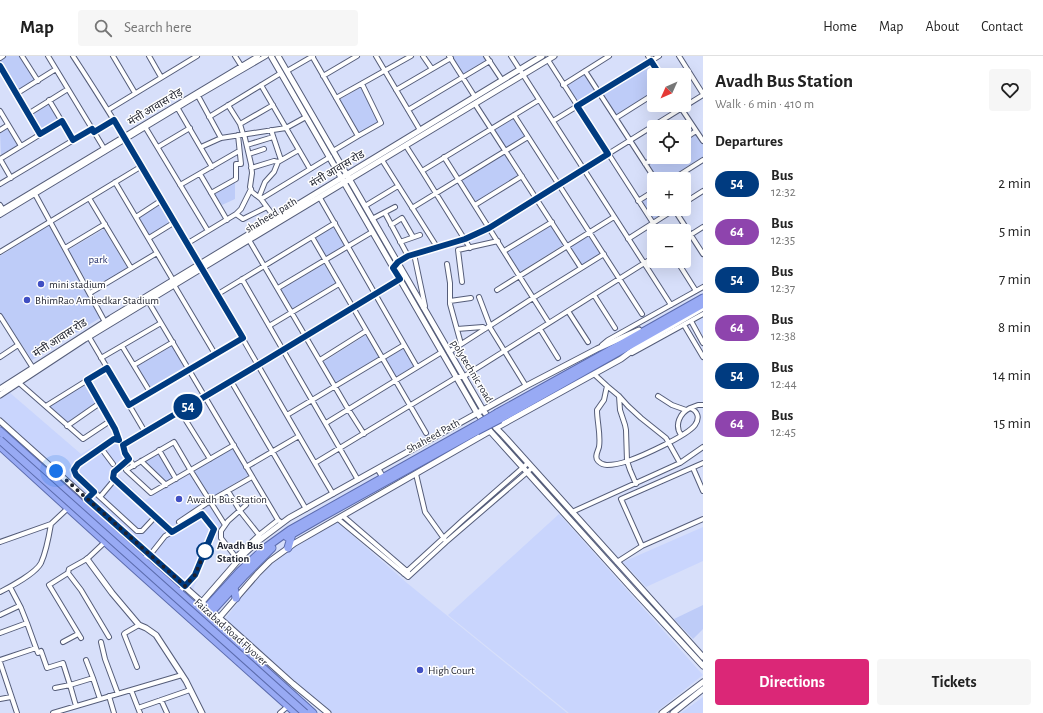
<!DOCTYPE html>
<html lang="en">
<head>
<meta charset="utf-8">
<style>
  :root { --surface:#fff; --page:#f6f6f6; --text:#222; --muted:#767676; --line:#e0e0e0; --accent:#db2777 }
  body { margin:0; font-family:"Alegreya Sans","Noto Sans Devanagari",sans-serif; background:var(--page); color:var(--text); height:100vh; display:flex; flex-direction:column; font-size:15px; white-space:nowrap }
  * { box-sizing:border-box; margin:0 }
  p { font-size:13px; color:var(--muted) }
  .icon { flex:none; width:22px; height:22px; fill:none; stroke:currentColor; stroke-width:2; stroke-linecap:round; stroke-linejoin:round }
  .map { position:relative; flex:1; overflow:hidden }
  .sheet { display:flex; flex-direction:column; background:var(--surface); width:340px }
  .sheet>* { flex:none }
  .badge { padding:0 8px; border-radius:13px; font-size:14px; line-height:26px }
  .needle { width:26px; rotate:225deg }
  .tools { position:absolute; left:647px; top:12px; display:grid; gap:8px }
  .tools a { display:grid; place-items:center; width:44px; height:44px; border-radius:4px; background:var(--surface); box-shadow:0 4px 16px #0002; font-size:20px }
  .you { position:absolute; width:20px; height:20px; margin:-10px; border:3px solid #fff; border-radius:50%; background:#1a73e8; box-shadow:0 0 0 6px #1a73e833 }
  .map>.badge { position:absolute; translate:-50% -50%; box-shadow:0 0 0 2px #fff }
  h2 { padding:0 12px; font-size:15px; line-height:36px }
  .round { display:grid; place-items:center; flex:none; width:42px; height:42px; border-radius:4px; background:var(--page) }
  .head { display:flex; align-items:center; justify-content:space-between; height:68px; padding:0 12px }
  h1 { font-size:19px; font-weight:700; line-height:30px }
  .button { display:flex; gap:8px; margin-top:auto; padding:8px 12px }
  .button a { flex:1; height:46px; border-radius:4px; background:var(--accent); color:#fff; font-size:16px; font-weight:700; line-height:46px; text-align:center }
  .button a+a { background:var(--page); color:var(--text) }
  ul { padding:0; list-style:none }
  li { display:flex; align-items:center; gap:12px; height:48px; padding:0 12px }
  li div { flex:1 }
  li b { display:block; font-size:15px }
  li em { font-style:normal }
  li .badge { min-width:44px; font-weight:700; text-align:center }
  header { display:flex; align-items:center; gap:24px; box-sizing:border-box; height:56px; padding:0 20px; background:var(--surface); border-bottom:1px solid var(--line) }
  header strong { font-size:19px }
  nav { display:flex; gap:22px; margin-inline-start:auto; font-size:14px }
  .search { width:280px; height:36px; background:var(--page); display:flex; align-items:center; gap:10px; box-sizing:border-box; padding:0 14px; border-radius:4px; color:var(--muted); font-size:15px }
  main { display:flex; flex:1; min-height:0 }
  .map>svg:first-child { display:block }
  .built { fill:#c9d5fd }
  .green { fill:#beccf8 }
  .lines { fill:none; stroke-linecap:round; stroke-linejoin:round }
  .minor-casing { stroke:#555d79; stroke-width:6 }
  .tertiary-casing { stroke:#555d79; stroke-width:7 }
  .trunk-casing { stroke:#5c6cad; stroke-width:9 }
  .minor { stroke:#fff; stroke-width:4 }
  .tertiary { stroke:#fff; stroke-width:5 }
  .trunk { stroke:#98aaf4; stroke-width:7 }
  .trunk-bridge-casing { stroke:#5c6cad; stroke-width:9; stroke-linecap:butt }
  .trunk-bridge { stroke:#98aaf4; stroke-width:7 }
  .line-casing { stroke:#fff; stroke-width:9 }
  .line { stroke:#003b80; stroke-width:6 }
  .walk { stroke:#1e212d; stroke-width:4; stroke-dasharray:0 7.2 }
  .poi-dot { fill:#404fc3; stroke:#fff; stroke-width:1.5 }
  .stop-dot { fill:#fff; stroke:#003b80; stroke-width:2 }
  .labels { text-anchor:middle; dominant-baseline:central; stroke-width:3; stroke-linejoin:round; paint-order:stroke }
  .street-label { font-size:11px; fill:#1e212d; stroke:#fff }
  .park-label { font-size:11px; fill:#26316c; stroke:#fff }
  .poi-label { font-size:11px; fill:#1e212d; stroke:#fff; text-anchor:start }
  .stop-label { font-size:11px; font-weight:bold; fill:#1e212d; stroke:#fff; text-anchor:start }
</style>
</head>
<body>
<header>
<strong>Map</strong>
<div class="search"><svg class="icon" aria-label="search" viewBox="0 0 24 24"><circle cx="10" cy="10" r="6"/><path d="M15 15l6 6"/></svg>Search here</div>
<nav><a>Home</a><a>Map</a><a>About</a><a>Contact</a></nav>
</header>
<main>
<div class="map">
<svg width="703" height="657" viewBox="0 0 703 657">
  <rect width="100%" height="100%" fill="#d7dffa"/>
  <path class="built" d="M703,262V280L696,266Z
    M9,336L81,398L117,376L135,406L116,417L145,444L190,418L222,468L190,540L57,418L0,369V342Z
    M559,458L703,619L655,657H569L448,559Z
    M337,466L407,527L567,657H331L225,563L252,529L270,510L292,493Z
    M703,471V505L646,531L623,506Z
    M703,641V657H681Z"/>
  <path class="green" d="M6,0H20L35,24L17,35L0,6V4Z
    M452,0H484L487,4L463,19Z
    M651,8L658,19H654V35L616,59L603,38Z
    M585,18L597,36L578,48L567,30Z
    M361,31L378,66L359,77L339,44Z
    M49,48L59,64L41,75L31,59Z
    M513,62L525,80L506,92L494,74Z
    M8,72L18,89L1,99L0,76Z
    M697,78L703,89V101L669,123H659L649,108L661,101H684V86Z
    M504,98L518,120L476,146L462,125Z
    M235,126V143L222,149L215,138Z
    M654,138V153H670L653,164L641,146Z
    M161,148L172,166L149,179L139,161Z
    M49,169L100,262L32,304L0,256V200Z
    M550,169L563,189L520,216L507,196Z
    M333,171L344,189L326,201L315,182Z
    M104,173L128,213L92,234L68,194Z
    M588,180L600,198L582,209L570,191Z
    M324,208L336,228L293,253L281,233Z
    M366,279L379,301L336,327L323,306Z
    M172,290L185,313L151,333L137,310Z
    M404,292L415,310L396,321L385,303Z
    M86,327L97,347L68,367L49,350Z
    M233,392L249,419L210,442L194,415Z
    M158,398L173,422L166,426L144,406Z
    M703,549V573L693,583L674,563Z"/>
  <g class="lines">
    <defs>
      <path id="minor" d="M22,0L38,25
        M48,0L105,94
        M73,0C166,142 246,292 333,438
        M113,0L135,37
        M149,0L161,21
        M235,0L242,11
        M312,0L358,80L333,95
        M376,0L420,74
        M423,0L432,13
        M449,0L475,41
        M486,0L502,24
        M511,0L671,249
        M648,0L660,19
        M679,0L703,38
        M0,2L3,0
        M548,4L653,167
        M0,10L40,78
        M287,15L313,0
        M585,15L655,123
        M323,20L357,0
        M261,29L310,113
        M563,29L609,0
        M396,34L451,2
        M16,38L56,13
        M197,38L221,82
        M336,42L411,0
        M49,44L73,84
        M475,48L581,212
        M228,49L240,68L243,78
        M679,49L703,85
        M177,51L212,111
        M108,54L197,0
        M408,54L490,5
        M0,55L21,90
        M28,58L68,33
        M514,59L642,258
        M209,61L281,17
        M616,62L654,38
        M553,65L659,0
        M240,68L273,49
        M144,69L208,175
        M0,74L8,69
        M271,74L281,104
        M94,76L114,64
        M244,78L251,108L252,117L250,131L252,136L261,143L275,162
        M358,80L381,67L362,28
        M684,83L696,75
        M247,89L273,81
        M406,90L422,115L470,192
        M158,91L190,72
        M201,91L221,82L286,72L306,61
        M249,98L264,93
        M444,101L549,267
        M0,103L62,65
        M0,103L11,122
        M382,104L437,191
        M645,108L656,101
        M251,112L274,105L278,106L299,94
        M422,115L539,44
        M200,118L227,164
        M673,123L703,104
        M115,126L173,224
        M0,128L92,73
        M180,129L239,95
        M211,137L236,123V108H241L238,79
        M35,138L105,266
        M259,141L265,126L274,116L278,106
        M89,142L131,212
        M320,142L417,311
        M261,143L330,101
        M638,145L654,135
        M684,147L703,135
        M0,149L4,156
        M475,149L522,120
        M365,150L398,130
        M412,152L528,81
        M674,153L703,198
        M0,155L258,0
        M385,157L408,200
        M236,158L241,153L251,133
        M0,159L187,46L266,0
        M136,161L162,144
        M372,163L395,151
        M391,169L402,162L413,181
        M312,181L426,377
        M149,182L175,166
        M628,183L675,153
        M684,183L703,171
        M249,184L348,353L364,378
        M400,186L420,179
        M188,187L236,158L243,163L267,151
        M65,192L105,168
        M504,195L552,166
        M0,196L142,110
        M414,198L425,250L423,251
        M677,205L696,235
        M447,208L450,227V248L461,288
        M393,212L398,206L408,200L465,183L489,172L703,39
        M242,223L358,424
        M462,226L458,194L498,185
        M174,229L215,298
        M278,232L372,176
        M497,234L614,161
        M90,237L157,197
        M218,238L335,167
        M594,239L615,272
        M479,241L490,270
        M148,245L278,464L282,467
        M450,245L471,242
        M568,255L588,286
        M0,260L33,312
        M691,265L703,287
        M684,269L703,301
        M269,270L339,228
        M489,270L526,330
        M457,273L483,271L485,273
        M540,273L558,302
        M89,281L145,376
        M602,289L608,284L703,231
        M122,290L150,336
        M449,296L533,242L604,198
        M632,297L703,258
        M0,301L18,289
        M101,302L161,267
        M320,304L366,275
        M134,309L173,286
        M594,318L607,330L619,340L628,350L641,362L666,382L680,407
        M87,324L115,373L119,384L123,389L125,397L134,410
        M231,325L306,453
        M18,326L83,383L110,365
        M607,330L604,344L597,354C597,366 601,379 599,391C598,395 594,401 598,405C600,407 604,409 607,409C613,409 622,407 628,405C642,400 687,380 695,369C700,362 698,355 690,352C680,357 674,369 681,379
        M619,340L620,354L625,369L626,374L627,405L630,414L636,428
        M658,340L672,349L686,354
        M129,349L243,282
        M46,350L107,312
        M690,352L698,349H703
        M180,355L210,403
        M287,359L404,289
        M326,367L442,296
        M67,370L100,347
        M119,384L114,383L78,408L74,414L76,419L137,475H142L155,461
        M123,389L258,309L400,223
        M101,392L113,408
        M159,394L176,423
        M129,403L114,416L113,421L172,476
        M141,405L166,429
        M315,407L457,321H463L654,201
        M703,407L621,443L642,490L703,463
        M246,411L299,380
        M693,412L703,435
        M416,418L425,456L445,484
        M228,435L240,455L259,479L261,483
        M100,441L115,423
        M572,456L680,407L703,391
        M343,460L408,516
        M338,463L408,521L446,486L532,412
        M179,466L210,445L252,421
        M225,469L191,415L174,386L126,414L151,437L234,389
        M0,486L51,468L68,452
        M236,501L259,479L278,464
        M143,503L150,499L165,480L203,458L214,473L195,519L185,530L177,537
        M238,504L221,482V475L228,465L246,449
        M617,506L642,490
        M68,517L81,534L109,581
        M404,518L463,464L528,407
        M10,531L21,552L27,567
        M0,536C10,531 36,517 41,507C46,496 49,480 51,468
        M0,559L19,550
        M0,577L27,567L36,592
        M81,582L49,529L68,517L69,513L87,503L105,486
        M63,586L78,578
        M101,586L105,603L118,638
        M0,604L36,592L38,597L41,595L47,612L63,607L70,629L93,622L100,643
        M86,604L93,622
        M0,606L17,657
        M137,611L124,578L125,577L139,569
        M55,632L70,629L76,650
        M131,634L140,657
        M109,640L114,657
        M0,643L11,641
        M161,644L167,657
        M138,652L190,634
        M53,657L182,619
        M280,657L288,650"/>
      <path id="tertiary" d="M271,0L477,357L490,375L634,535L703,610
        M278,0L483,354L496,372L503,379L703,601
        M0,333L111,262L542,0
        M0,339L85,283L174,229L554,0
        M0,365L293,628L328,657
        M496,372L621,303L641,288L703,252
        M378,413L381,418
        M87,503L112,537L139,569L146,572L156,579L186,625L202,657
        M195,554L242,500L257,486L289,462L526,330L597,293L639,274
        M212,570L258,517L270,505L295,487L490,375
        M662,657L703,626
        M673,657L703,633"/>
      <path id="trunk" d="M497,357L625,286L703,242
        M500,363L703,248
        M0,375L313,657
        M0,390L134,512L296,657
        M287,481L320,462L477,375
        M288,492L292,478
        M234,531L236,542
        M200,559L240,515L265,492L290,474L475,370
        M204,564L245,519L272,492"/>
    </defs>
    <use href="#minor" class="minor-casing"/>
    <use href="#tertiary" class="tertiary-casing"/>
    <use href="#trunk" class="trunk-casing"/>
    <use href="#minor" class="minor"/>
    <use href="#tertiary" class="tertiary"/>
    <use href="#trunk" class="trunk"/>
    <defs>
      <path id="trunk-bridge" d="M475,370L497,357
        M477,375L500,363
        M0,384L305,657"/>
    </defs>
    <use href="#trunk-bridge" class="trunk-bridge-casing"/>
    <use href="#trunk-bridge" class="trunk-bridge"/>
  </g>
  <g class="lines">
    <defs>
      <path id="line" d="M0,10L40,78L62,65L73,84L92,73L94,76L114,64L243,282L129,349L107,312L87,324L115,373L119,384L114,383L78,408L74,414L76,419L94,436L87,443L185,530L195,519L214,473L202,458L172,476L113,422L114,416L129,403L125,397L123,389L258,309L400,223L393,212L398,206L408,200L465,183L489,172L608,98L577,50L651,5L660,19"/>
    </defs>
    <use href="#line" class="line-casing"/>
    <use href="#line" class="line"/>
    <path class="walk" d="M56,415L185,530L195,519L205,495"/>
  </g>
  <g class="poi-dot">
    <circle cx="41" cy="228" r="4"/>
    <circle cx="27" cy="244" r="4"/>
    <circle cx="179" cy="443" r="4"/>
    <circle cx="420" cy="614" r="4"/>
  </g>
  <circle class="stop-dot" cx="205" cy="495" r="8"/>
  <g class="labels">
    <g class="street-label">
      <text transform="translate(155 51) rotate(-31)">मंत्ती आवास रोड़</text>
      <text transform="translate(337 113) rotate(-31)">मंत्ती आवास रोड</text>
      <text transform="translate(271 159) rotate(-31)">shaheed path</text>
      <text transform="translate(60 282) rotate(-33)">मंत्ती आवास रोड</text>
      <text transform="translate(472 315) rotate(59)">polytechnic road</text>
      <text transform="translate(433 380) rotate(-29)">Shaheed Path</text>
      <text transform="translate(231 576) rotate(42)">Faizabad Road Flyover</text>
    </g>
    <g class="park-label">
      <text x="98" y="203">park</text>
    </g>
    <g class="poi-label">
      <text x="49" y="228">mini stadium</text>
      <text x="35" y="244">BhimRao Ambedkar Stadium</text>
      <text x="187" y="443">Awadh Bus Station</text>
      <text x="428" y="614">High Court</text>
    </g>
    <g class="stop-label">
      <text x="217" y="489">Avadh Bus<tspan x="217" dy="13">Station</tspan></text>
    </g>
  </g>
</svg>
<div class="tools">
<a><svg class="needle" viewBox="-14 -14 28 28"><path d="M0-13l5 13h-10z" fill="#e53935"/><path d="M0 13l5-13h-10z" fill="#767676"/></svg></a>
<a><svg class="icon" aria-label="locate" viewBox="0 0 24 24"><circle cx="12" cy="12" r="6"/><path d="M12 2v4M12 18v4M2 12h4M18 12h4"/></svg></a>
<a>+</a>
<a>−</a>
</div>
<div class="you" style="left:56px;top:415px"></div>
<b class="badge" style="left:188px;top:351px;background:#003b80;color:#fff">54</b>
</div>
<section class="sheet">
<div class="head"><div><h1>Avadh Bus Station</h1><p>Walk · 6 min · 410 m</p></div><a class="round"><svg class="icon" aria-label="heart" viewBox="0 0 24 24"><path d="M12 20l-8-8c-3-5 5-10 8-4 3-6 11-1 8 4z"/></svg></a></div>
<h2>Departures</h2>
<ul>
<li><span class="badge" style="background:#003b80;color:#fff">54</span><div><b>Bus</b><p>12:32</p></div><em>2 min</em></li>
<li><span class="badge" style="background:#8e44ad;color:#fff">64</span><div><b>Bus</b><p>12:35</p></div><em>5 min</em></li>
<li><span class="badge" style="background:#003b80;color:#fff">54</span><div><b>Bus</b><p>12:37</p></div><em>7 min</em></li>
<li><span class="badge" style="background:#8e44ad;color:#fff">64</span><div><b>Bus</b><p>12:38</p></div><em>8 min</em></li>
<li><span class="badge" style="background:#003b80;color:#fff">54</span><div><b>Bus</b><p>12:44</p></div><em>14 min</em></li>
<li><span class="badge" style="background:#8e44ad;color:#fff">64</span><div><b>Bus</b><p>12:45</p></div><em>15 min</em></li>
</ul>
<div class="button"><a>Directions</a><a>Tickets</a></div>
</section>
</main>
</body>
</html>
